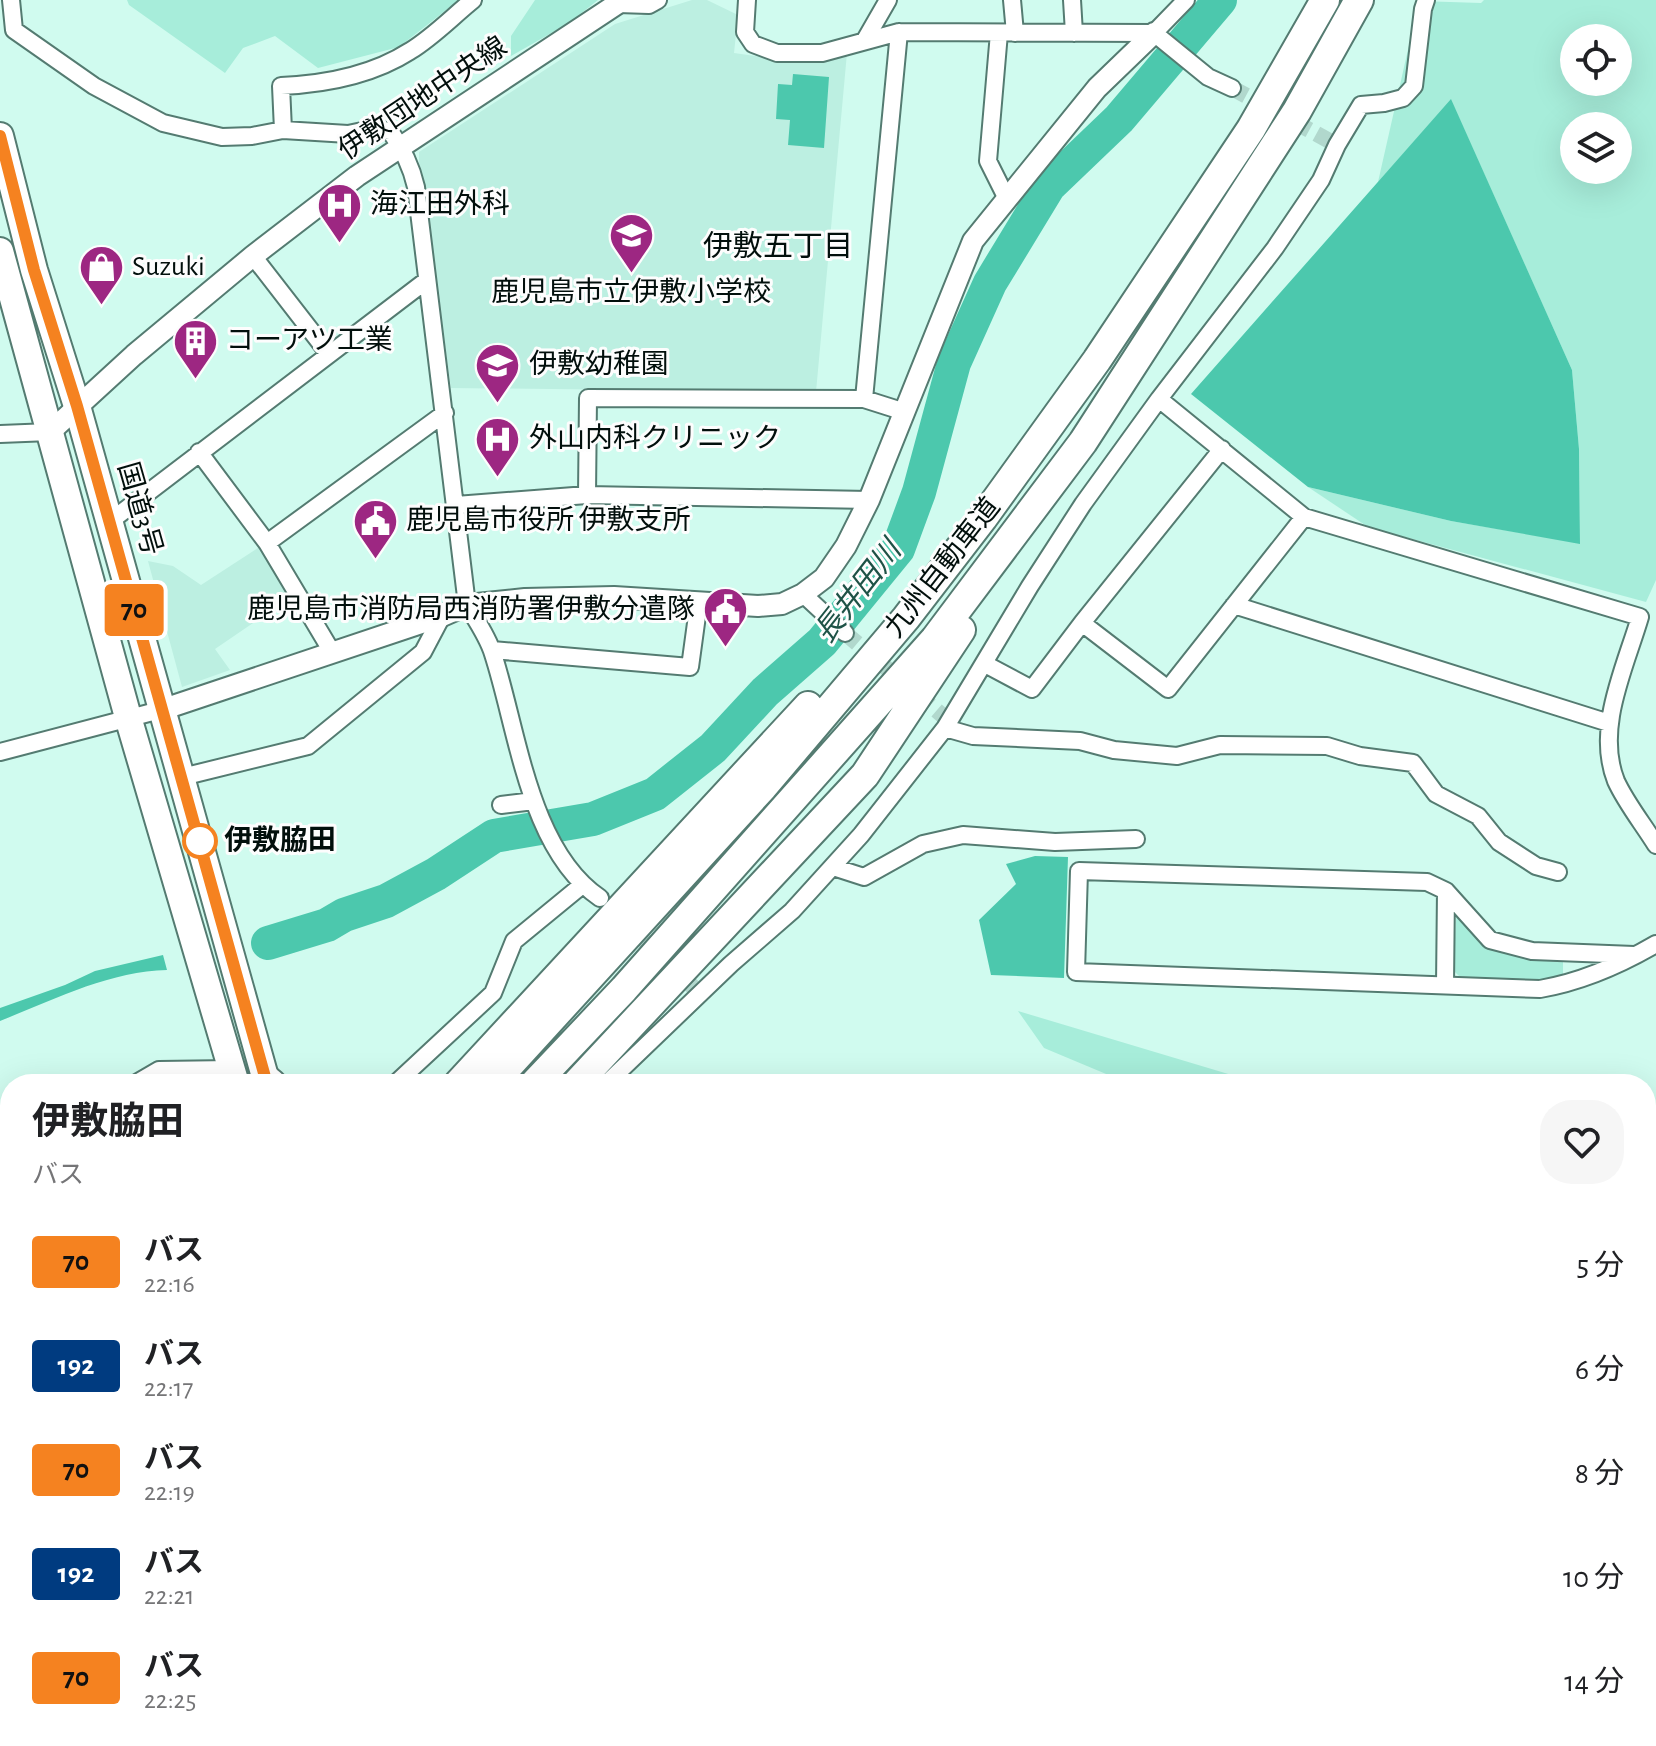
<!DOCTYPE html>
<html lang="ja">
<head>
<meta charset="utf-8">
<style>
  :root { --surface:#fff; --page:#f6f6f6; --text:#202124; --muted:#757577 }
  body { margin:0; font-family:"Alegreya Sans","Noto Sans JP",sans-serif; background:var(--page); color:var(--text); height:100vh; display:flex; flex-direction:column; font-size:30px; white-space:nowrap }
  * { box-sizing:border-box; margin:0 }
  p { font-size:26px; color:var(--muted) }
  .icon { flex:none; width:44px; height:44px; fill:none; stroke:currentColor; stroke-width:2; stroke-linecap:round; stroke-linejoin:round }
  .map { position:relative; flex:1; overflow:hidden }
  .sheet { position:absolute; left:0px; top:1074px; width:1656px; height:672px; display:flex; flex-direction:column; background:var(--surface); border-radius:32px 32px 0 0; box-shadow:0 8px 32px #0002 }
  .sheet>* { flex:none }
  .badge { padding:0 16px; border-radius:6px; font-size:28px; line-height:52px }
  .buttons { position:absolute; left:1560px; top:24px; display:grid; gap:16px }
  .buttons a { display:grid; place-items:center; width:72px; height:72px; border-radius:50%; background:var(--surface); box-shadow:0 8px 32px #0002; font-size:40px }
  .map>.badge { position:absolute; translate:-50% -50%; box-shadow:0 0 0 4px #fff }
  .round { display:grid; place-items:center; flex:none; width:84px; height:84px; border-radius:32px; background:var(--page) }
  .head { display:flex; align-items:center; justify-content:space-between; height:136px; padding:0 32px }
  h1 { font-size:38px; font-weight:700; line-height:60px }
  ul { padding:0; list-style:none }
  li { display:flex; align-items:center; gap:24px; height:104px; padding:0 32px }
  li div { flex:1 }
  li b { display:block; font-size:30px }
  li em { font-style:normal }
  li .badge { min-width:88px; font-weight:700; text-align:center }
  .map>svg:first-child { display:block }
  .built { fill:#bcefe1 }
  .green { fill:#a7edda; fill-rule:evenodd }
  .water { fill:#4cc8ad }
  .lines { fill:none; stroke-linecap:round; stroke-linejoin:round }
  .river { stroke:#4cc8ad; stroke-width:34 }
  .minor-tunnel { stroke:#b1d8cd; stroke-width:16; stroke-dasharray:16 8; stroke-linecap:butt }
  .minor-casing { stroke:#547b71; stroke-width:20 }
  .tertiary-casing { stroke:#547b71; stroke-width:24 }
  .primary-casing { stroke:#547b71; stroke-width:28 }
  .trunk-casing { stroke:#547b71; stroke-width:30 }
  .motorway-casing { stroke:#547b71; stroke-width:32 }
  .minor { stroke:#fff; stroke-width:16 }
  .tertiary { stroke:#fff; stroke-width:20 }
  .primary { stroke:#fff; stroke-width:24 }
  .trunk { stroke:#fff; stroke-width:26 }
  .motorway { stroke:#fff; stroke-width:28 }
  .line-casing { stroke:#fff; stroke-width:18 }
  .line { stroke:#f58220; stroke-width:12 }
  .stop-dot { fill:#fff; stroke:#f58220; stroke-width:4 }
  .labels { text-anchor:middle; dominant-baseline:central; stroke-width:6; stroke-linejoin:round; paint-order:stroke }
  .street-label { font-size:28px; fill:#020f0c; stroke:#fdfdfd }
  .poi-label { font-size:28px; fill:#020f0c; stroke:#fdfdfd; text-anchor:start }
  .stop-label { font-size:28px; font-weight:bold; fill:#020f0c; stroke:#fdfdfd; text-anchor:start }
  .neighbourhood-label { font-size:30px; fill:#020f0c; stroke:#fdfdfd }
  .water-label { font-size:30px; font-style:italic; fill:#1e5246; stroke:#fdfdfd }
</style>
</head>
<body>
<div class="map">
<svg width="1656" height="1746" viewBox="0 0 1656 1746">
  <rect width="100%" height="100%" fill="#d0fbef"/>
  <path class="built" d="M692,0H707L738,15L734,53L776,59L847,53L816,392L451,388L419,162V152L615,24Z
    M261,546L291,597L215,649L230,670L182,687L148,561L173,566L201,585Z
    M1218,1736H1426L1438,1746H1212Z"/>
  <path class="green" d="M127,0H459L399,47L318,68L275,36L243,48L225,73L129,5Z
    M535,0H598L569,23L511,56V36Z
    M1484,0H1656V580L1646,602L1368,527L1308,487L1451,521L1580,543L1579,449L1572,370L1451,100L1378,182L1419,1L1481,3ZM1574,38H1618V82H1574ZM1574,126H1618V170H1574Z
    M1457,905L1490,943L1563,958V976L1540,980L1462,979L1453,970Z
    M1018,1011L1245,1079L1292,1084H1130L1044,1048Z"/>
  <path class="water" d="M793,74L829,77L824,148L788,145L790,120L776,119L778,84L792,85Z
    M1451,99L1572,370L1579,449L1580,544L1451,521L1308,487L1191,394Z
    M1035,856L1068,857L1064,978L991,975L979,920L1016,884L1006,864Z
    M163,955L167,970C110,971 53,1000 0,1021V1008L65,985L95,971Z
    M0,1283L10,1292V1429L0,1418Z
    M131,1736H232L233,1746H131Z"/>
  <g class="lines">
    <path class="river" d="M268,943L327,925L344,915L386,901L436,874L494,836L593,819L655,794L713,748L765,692L822,642L898,549L919,492L954,363L990,283L1049,186L1119,119L1220,0"/>
    <path class="minor-tunnel" d="M1232,88L1337,145
      M845,633L949,721
      M600,898L693,987"/>
    <defs>
      <path id="minor" d="M11,0L14,30L94,86L163,123L222,137L252,136L283,130L348,134L372,129L390,131C403,149 411,165 416,187L467,605C476,620 488,637 493,654C518,731 529,850 600,898
        M747,0L745,32L753,44L777,53H822L899,32L1154,33L1208,77L1232,88
        M1012,0L1015,33
        M1072,0L1074,33
        M618,4L649,5L658,0
        M999,33L988,161L1007,199
        M1154,33L1186,0
        M865,40L888,0
        M283,130L281,86C326,84 371,76 410,51C433,37 452,17 473,0
        M253,256L329,354
        M864,399L899,32
        M1159,399L1304,517L1640,617C1625,668 1595,728 1616,781C1626,803 1643,824 1656,845
        M0,434L50,432
        M199,452L267,543L332,652
        M587,495L588,398L864,399L905,412
        M456,505L587,495L869,500
        M108,523L427,280
        M267,543L445,413
        M803,594L845,633
        M1234,605L1609,723
        M1082,623L1168,689L1304,517
        M492,650L690,667L699,601
        M985,664L1032,689L1082,623L1222,449
        M945,728L973,736L1080,741L1114,750L1177,756L1220,745L1327,746L1360,756L1413,763L1436,794L1478,816L1499,842L1536,866L1558,872
        M0,752L164,709
        M182,777L308,746L423,652L442,616
        M501,805L534,801
        M833,867L864,877L923,844L963,835L1055,842L1136,839
        M1446,891L1490,940L1532,951L1634,955
        M1445,985L1446,891L1427,882L1079,871L1076,972L1540,989C1581,982 1620,965 1656,944
        M135,1084L159,1070L232,1069
        M395,1084L493,993L514,941L581,886
        M606,1084L731,964L792,911L861,835L945,728L1030,586L1083,504L1159,399L1275,248L1321,180L1337,145L1361,105L1384,103L1403,98L1414,86L1423,9L1426,0
        M0,1136L10,1133
        M1646,1148L1656,1154
        M0,1266L10,1276
        M1646,1371L1656,1378
        M0,1474L10,1487
        M1646,1504L1656,1513
        M0,1540L10,1541
        M82,1736L83,1746
        M1442,1736L1454,1746
        M250,1746V1736
        M1200,1746L1206,1736"/>
      <path id="tertiary" d="M50,432L134,355L253,256L357,176L623,0
        M164,709L442,616L467,605L525,599L614,597L758,606L782,604L803,594L824,578L846,546L869,500L973,241L1097,88L1154,33
        M1646,1713L1656,1724
        M506,1736L611,1746
        M721,1746L791,1736"/>
      <path id="primary" d="M0,1722H10"/>
      <path id="trunk" d="M0,136L34,270L77,406L267,1084
        M0,251L128,717L236,1084
        M312,1746L313,1736
        M340,1746L341,1736"/>
      <path id="motorway" d="M266,1079L272,1084
        M458,1084L808,706
        M492,1084L763,787L906,618L983,518L1097,360L1251,129L1325,0
        M534,1084L624,989L935,639L1083,442L1297,111L1359,0
        M576,1084L865,775L961,630
        M0,1699L10,1684
        M5,1746L12,1736"/>
    </defs>
    <use href="#minor" class="minor-casing"/>
    <use href="#tertiary" class="tertiary-casing"/>
    <use href="#primary" class="primary-casing"/>
    <use href="#trunk" class="trunk-casing"/>
    <use href="#motorway" class="motorway-casing"/>
    <use href="#minor" class="minor"/>
    <use href="#tertiary" class="tertiary"/>
    <use href="#primary" class="primary"/>
    <use href="#trunk" class="trunk"/>
    <use href="#motorway" class="motorway"/>
  </g>
  <g class="lines">
    <defs>
      <path id="line" d="M0,136L34,270L77,406L267,1084"/>
    </defs>
    <use href="#line" class="line-casing"/>
    <use href="#line" class="line"/>
  </g>
  <defs>
    <symbol id="hospital-pin" viewBox="-11 -11 22 30"><path d="M0 17L-7.5 6A9.5 9.5 0 1 1 7.5 6Z" fill="#9d2782" stroke="#fdfdfd"/><path d="M-5-5h3v3.5h4V-5h3V5h-3V1.5h-4V5h-3Z" fill="#fff"/></symbol>
    <symbol id="school-pin" viewBox="-11 -11 22 30"><path d="M0 17L-7.5 6A9.5 9.5 0 1 1 7.5 6Z" fill="#9d2782" stroke="#fdfdfd"/><path d="M0-5L7-2L0 1L-7-2ZM-4 1L0 2.5L4 1V4Q0 6-4 4Z" fill="#fff"/></symbol>
    <symbol id="shop-pin" viewBox="-11 -11 22 30"><path d="M0 17L-7.5 6A9.5 9.5 0 1 1 7.5 6Z" fill="#9d2782" stroke="#fdfdfd"/><path d="M-5-2.5h2.3a2.7 3.5 0 0 1 5.4 0H5L5.5 6h-11ZM-1.5-2.5h3a1.5 2.3 0 0 0-3 0Z" fill="#fff"/></symbol>
    <symbol id="building-pin" viewBox="-11 -11 22 30"><path d="M0 17L-7.5 6A9.5 9.5 0 1 1 7.5 6Z" fill="#9d2782" stroke="#fdfdfd"/><path d="M-4-6H4V6H1V3H-1V6H-4ZM-2.5-4.3h1.7v1.8h-1.7ZM.8-4.3h1.7v1.8H.8ZM-2.5-1h1.7V.8h-1.7ZM.8-1h1.7V.8H.8Z" fill="#fff"/></symbol>
    <symbol id="civic-pin" viewBox="-11 -11 22 30"><path d="M0 17L-7.5 6A9.5 9.5 0 1 1 7.5 6Z" fill="#9d2782" stroke="#fdfdfd"/><path d="M-.6-6.5H3V-4.5H.6V-3L4-1V1h2V6H-6V1h2V-1L-.6-3ZM-1.2 2.5V6h2.4V2.5Z" fill="#fff"/></symbol>
  </defs>
  <g fill-rule="evenodd">
    <use href="#hospital-pin" x="314" y="180" width="51" height="69"/>
    <use href="#school-pin" x="606" y="210" width="51" height="69"/>
    <use href="#shop-pin" x="76" y="242" width="51" height="69"/>
    <use href="#building-pin" x="170" y="316" width="51" height="69"/>
    <use href="#school-pin" x="472" y="340" width="51" height="69"/>
    <use href="#hospital-pin" x="472" y="414" width="51" height="69"/>
    <use href="#civic-pin" x="350" y="496" width="51" height="69"/>
    <use href="#civic-pin" x="700" y="584" width="51" height="69"/>
  </g>
  <circle class="stop-dot" cx="200" cy="841" r="16"/>
  <g class="labels">
    <g class="street-label">
      <text transform="translate(423 99) rotate(-34)">伊敷団地中央線</text>
      <text transform="translate(139 509) rotate(74)">国道3号</text>
      <text transform="translate(943 568) rotate(-52)">九州自動車道</text>
    </g>
    <g class="poi-label">
      <text x="370" y="205">海江田外科</text>
      <text x="132" y="267">Suzuki</text>
      <text x="631" y="293" text-anchor="middle">鹿児島市立伊敷小学校</text>
      <text x="226" y="341">コーアツ工業</text>
      <text x="529" y="365">伊敷幼稚園</text>
      <text x="529" y="439">外山内科クリニック</text>
      <text x="406" y="521">鹿児島市役所 伊敷支所</text>
      <text x="695" y="610" text-anchor="end">鹿児島市消防局西消防署伊敷分遣隊</text>
    </g>
    <g class="stop-label">
      <text x="224" y="841">伊敷脇田</text>
    </g>
    <g class="neighbourhood-label">
      <text x="778" y="247">伊敷五丁目</text>
    </g>
    <g class="water-label">
      <text transform="translate(858 592) rotate(-52)">長井田川</text>
    </g>
  </g>
</svg>
<div class="buttons">
<a><svg class="icon" aria-label="locate" viewBox="0 0 24 24"><circle cx="12" cy="12" r="6"/><path d="M12 2v4M12 18v4M2 12h4M18 12h4"/></svg></a>
<a><svg class="icon" aria-label="layers" viewBox="0 0 24 24"><path d="M12 4l9 5-9 5-9-5zM3 14l9 5 9-5"/></svg></a>
</div>
<b class="badge" style="left:134px;top:610px;background:#f58220;color:#111">70</b>
<section class="sheet">
<div class="head"><div><h1>伊敷脇田</h1><p>バス</p></div><a class="round"><svg class="icon" aria-label="heart" viewBox="0 0 24 24"><path d="M12 20l-8-8c-3-5 5-10 8-4 3-6 11-1 8 4z"/></svg></a></div>
<ul>
<li><span class="badge" style="background:#f58220;color:#111">70</span><div><b>バス</b><p>22:16</p></div><em>5 分</em></li>
<li><span class="badge" style="background:#003b80;color:#fff">192</span><div><b>バス</b><p>22:17</p></div><em>6 分</em></li>
<li><span class="badge" style="background:#f58220;color:#111">70</span><div><b>バス</b><p>22:19</p></div><em>8 分</em></li>
<li><span class="badge" style="background:#003b80;color:#fff">192</span><div><b>バス</b><p>22:21</p></div><em>10 分</em></li>
<li><span class="badge" style="background:#f58220;color:#111">70</span><div><b>バス</b><p>22:25</p></div><em>14 分</em></li>
</ul>
</section>
</div>
</body>
</html>
